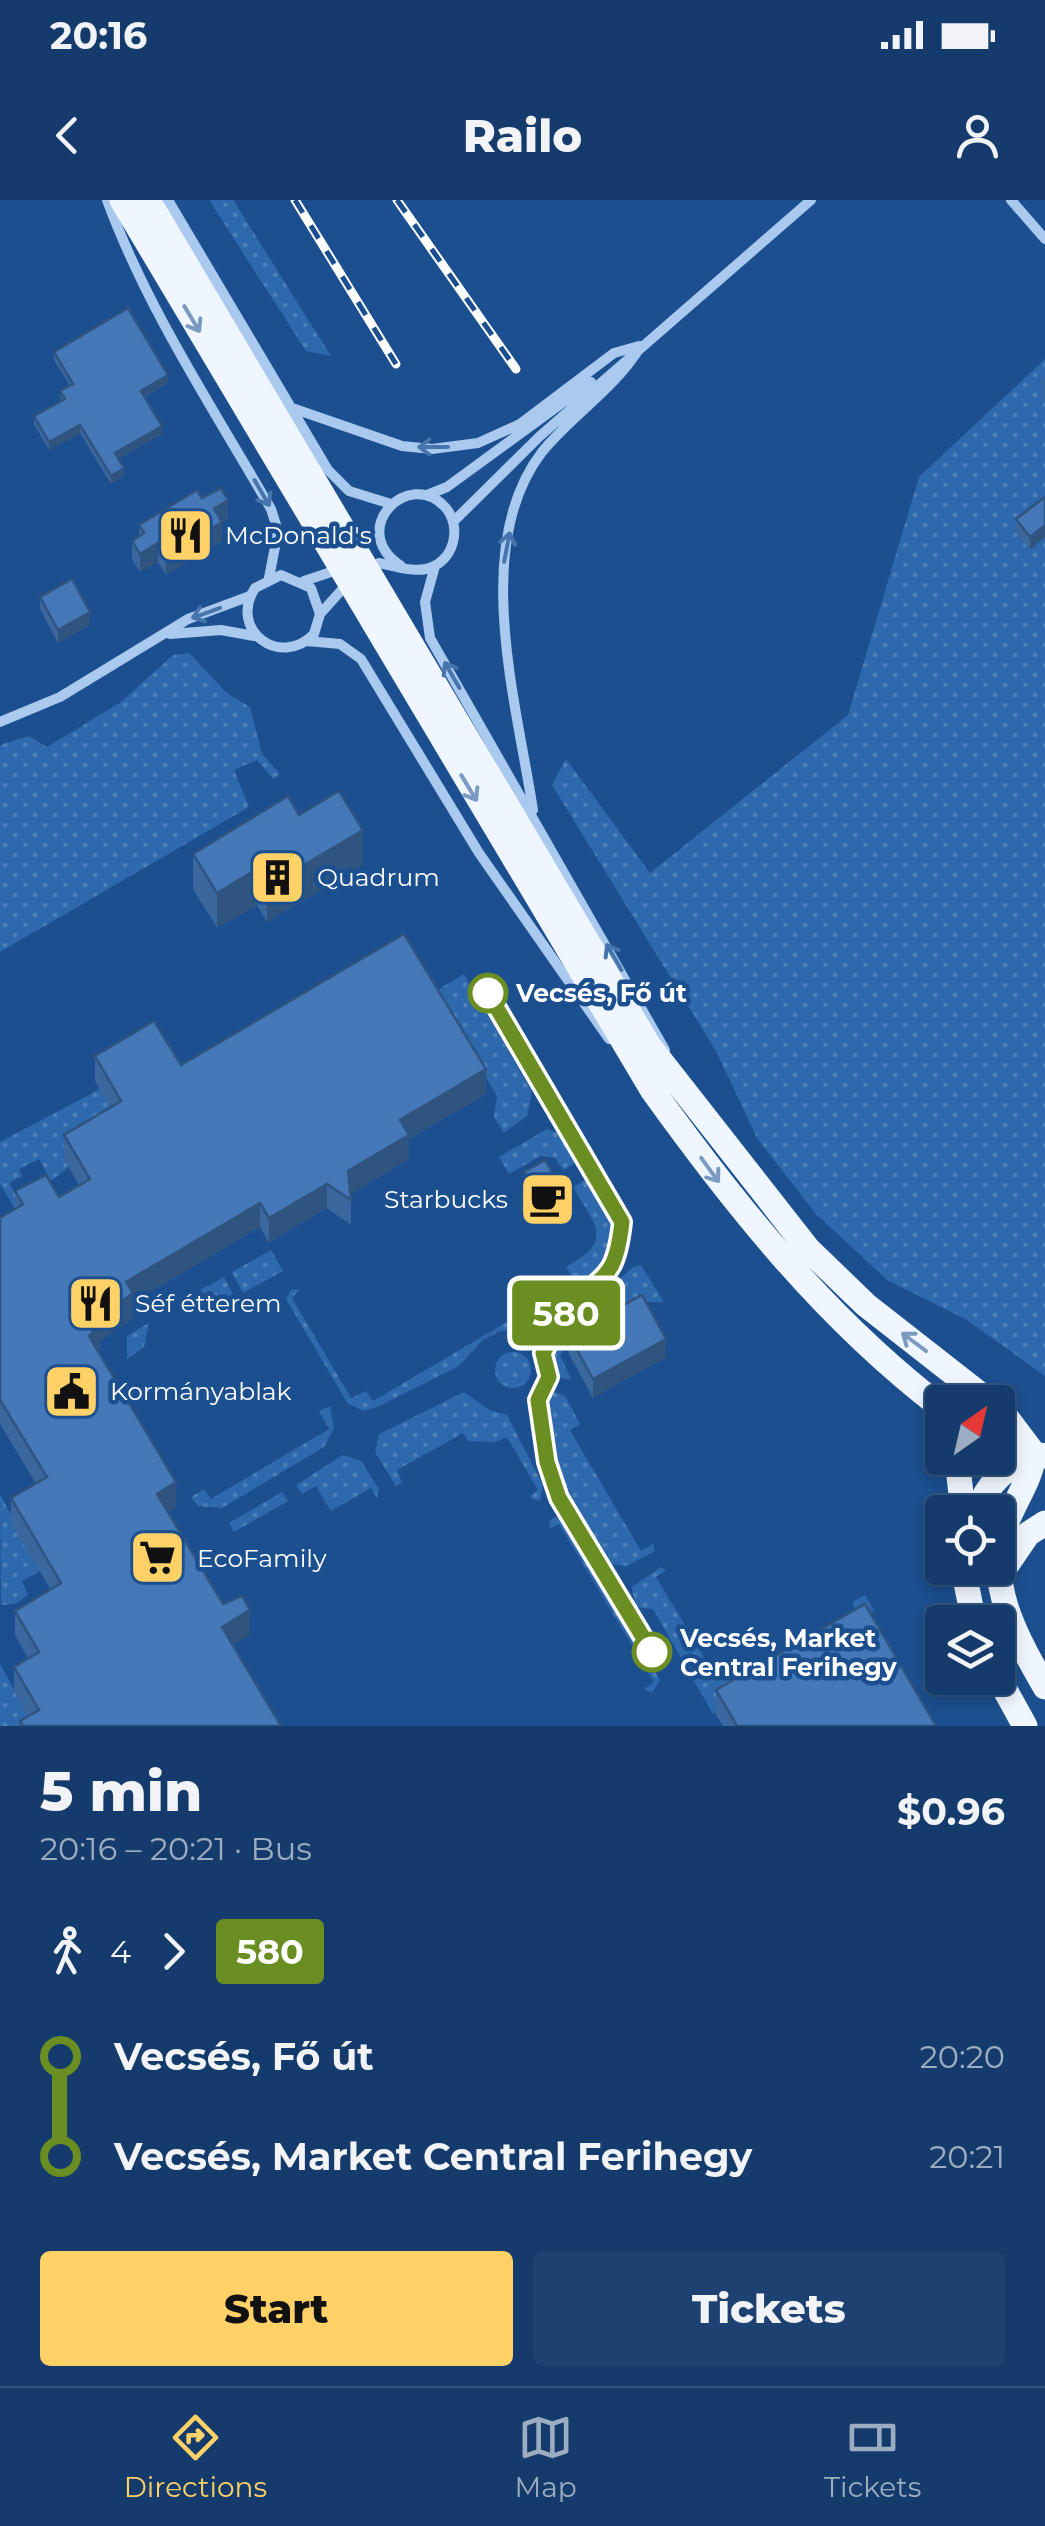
<!DOCTYPE html>
<html lang="en">
<head>
<meta charset="utf-8">
<style>
  :root { --surface:#143b6b; --page:#1d4271; --text:#f1f3f6; --muted:#9dadc1; --line:#33557e; --accent:#ffd166 }
  body { margin:0; font-family:Montserrat,sans-serif; background:var(--page); color:var(--text); height:100vh; display:flex; flex-direction:column; font-size:38px; white-space:nowrap }
  * { box-sizing:border-box; margin:0 }
  p { font-size:32px; color:var(--muted) }
  .icon { flex:none; width:55px; height:55px; fill:none; stroke:currentColor; stroke-width:2; stroke-linecap:round; stroke-linejoin:round }
  .map { position:relative; height:1526px; overflow:hidden }
  .side { display:flex; flex-direction:column; background:var(--surface); flex:1 }
  .side>* { flex:none }
  .badge { padding:0 20px; border-radius:8px; font-size:35px; line-height:65px }
  .needle { width:65px; rotate:34deg }
  .fabs { position:absolute; left:925px; top:1185px; display:grid; gap:20px }
  .fabs a { display:grid; place-items:center; width:90px; height:90px; border-radius:10px; background:var(--surface); box-shadow:0 5px 15px #0003,0 0 0 2px var(--line); font-size:50px }
  .map>.badge { position:absolute; translate:-50% -50%; box-shadow:0 0 0 5px #fff }
  .legs { display:flex; align-items:center; gap:15px; height:110px; padding:0 40px; font-size:32px }
  .legs p { margin-inline-start:auto }
  .overview { display:flex; align-items:center; justify-content:space-between; height:170px; padding:0 40px }
  h1 { font-size:55px; font-weight:800; line-height:75px }
  .cta { display:flex; gap:20px; margin-top:auto; padding:20px 40px }
  .cta a { flex:1; height:115px; border-radius:10px; background:var(--accent); color:#111; font-size:40px; font-weight:800; line-height:115px; text-align:center }
  .cta a+a { background:var(--page); color:var(--text) }
  ul { padding:0 40px; list-style:none }
  li { display:flex; align-items:center; gap:35px; height:100px; font-size:38px }
  li i { display:grid; place-items:center; width:15px; height:100%; margin:0 12px; background:currentColor }
  li i::after { content:''; width:25px; height:25px; margin:-12px; border:8px solid; border-radius:50%; background:var(--surface) }
  li p { margin-inline-start:auto }
  li:first-child i { background:linear-gradient(#0000 50%,currentColor 0) }
  li:last-child i { background:linear-gradient(currentColor 50%,#0000 0) }
  .status { display:flex; justify-content:space-between; align-items:center; height:70px; padding:0 50px; background:var(--surface); direction:ltr }
  .status svg { height:28px; fill:currentColor }
  header { display:flex; justify-content:space-between; align-items:center; height:130px; padding:0 40px; background:var(--surface); font-size:45px; font-weight:800 }
  .tabs { display:flex; justify-content:space-around; align-items:center; height:140px; border-top:2px solid var(--line); background:var(--surface); font-size:28px; color:var(--muted) }
  .tabs a { display:grid; justify-items:center; gap:5px }
  .tabs .selected { color:var(--accent) }
  .map>svg:first-child { display:block }
  .grass { fill:url(#grass-dots) }
  .lines { fill:none; stroke-linecap:round; stroke-linejoin:round }
  .minor { stroke:#a9c9ee; stroke-width:10 }
  .primary { stroke:#f0f6ff; stroke-width:25 }
  .rail-casing { stroke:#fff; stroke-width:9 }
  .rail { stroke:#1b4f8f; stroke-width:5; stroke-dasharray:15; stroke-linecap:butt }
  .wall { fill:#3a679d }
  .shaded-wall { fill:#305480 }
  .building { fill:#4478b7; stroke:#305480; stroke-width:2.5 }
  .oneway { stroke:#7b9ac1 }
  .oneway2 { stroke:#4674ac }
  .line-1-casing { stroke:#fff; stroke-width:22 }
  .line-1 { stroke:#6b8e23; stroke-width:15 }
  .stop-1-dot { fill:#fff; stroke:#6b8e23; stroke-width:5 }
  .labels { text-anchor:middle; dominant-baseline:central; stroke-width:9; stroke-linejoin:round; paint-order:stroke }
  .poi-label { font-size:25px; fill:#fff; stroke:#1b4f8f; text-anchor:start }
  .stop-label { font-size:25px; font-weight:bold; fill:#fff; stroke:#1b4f8f; text-anchor:start }
</style>
</head>
<body>
<div class="status"><b>20:16</b><svg viewBox="0 0 49 12"><path d="M0 12V9h3v3zM5 12V6h3v6zM10 12V3h3v9zM15 12V0h3v12zM26 1h20v11H26zM47 4h2v5h-2z"/></svg></div>
<header><svg class="icon" aria-label="back" viewBox="0 0 24 24"><path d="M15 5l-7 7 7 7"/></svg>Railo<svg class="icon" aria-label="person" viewBox="0 0 24 24"><circle cx="12" cy="8" r="4"/><path d="M4 21q1-7 8-7t8 7"/></svg></header>
<div class="map">
<svg width="1045" height="1526" viewBox="0 0 1045 1526">
  <defs>
    <pattern id="grass-dots" width="8" height="8" patternUnits="userSpaceOnUse" patternTransform="scale(2.5)"><rect width="8" height="8" fill="#2e69ad"/><path d="M2 2h.1M6 6h.1" fill="none" stroke="#4d80b9" stroke-width="1.8" stroke-linecap="round"/></pattern>
  </defs>
  <rect width="100%" height="100%" fill="#1b4f8f"/>
  <path class="grass" d="M209,0H233L331,156L306,151Z
    M1045,159V1176L967,1120L887,1080L815,1013L757,938L716,851L552,585L566,559L650,673L848,515L919,277Z
    M189,453L228,494L250,507L262,554L280,574L273,579L257,560L234,570L249,607L0,752V545L29,536L47,547L121,502L173,455Z
    M464,774L532,892L527,916L504,933L494,917L497,896L436,791Z
    M100,889L121,926L51,981L39,959L19,969L22,976L9,983L26,1010L18,1014L0,984V942Z
    M547,929L558,933L576,963L563,970L555,958L541,956L509,974L499,957Z
    M586,979L611,1025L610,1055L597,1075L527,1130L500,1131L483,1140L459,1166L377,1207L364,1211L348,1204L286,1099L291,1090L300,1089L292,1098L351,1198L366,1191L373,1201L575,1082L566,1067C614,1040 597,1028 573,987Z
    M271,1050L283,1071L243,1093L232,1072Z
    M641,1065L664,1102H644L565,1147L560,1155L571,1179C563,1179 555,1178 551,1169C536,1138 615,1085 633,1067Z
    M224,1077L235,1098L212,1111L200,1090Z
    M149,1123L144,1147L127,1159V1136Z
    M495 1170a18 18 0 1 1 36 0a18 18 0 1 1-36 0Z
    M549,1190L565,1196L580,1224L570,1230L641,1351L653,1344L655,1351L627,1366L610,1364C589,1327 517,1230 549,1190Z
    M464,1192L489,1210L507,1215L543,1285L540,1301L532,1299L530,1296L538,1290L507,1237L495,1242L468,1241L463,1233L397,1270L402,1282L396,1286L375,1252L379,1234Z
    M330,1206L334,1228L324,1247L222,1308L198,1306L191,1297L204,1289L211,1299L329,1229L319,1211Z
    M343,1255L361,1261L379,1289L377,1298L371,1288L331,1311L316,1286L302,1294L296,1285Z
    M282,1292L288,1301L234,1332L229,1323Z
    M0,1294L40,1371L22,1381L28,1395L15,1404L1,1405Z
    M555,1317L566,1321L660,1480L652,1493L644,1489L654,1482L559,1324L549,1329L550,1320Z
    M661,1367L666,1370L656,1377L716,1477L728,1470L734,1479L856,1410L852,1402L865,1395L874,1410L753,1480L758,1489L713,1514L653,1409L635,1407L632,1387Z
    M0,1464L34,1526H0Z"/>
  <g class="lines">
    <path class="minor" d="M107,0C147,109 213,208 271,309L278,331L269,378
      M168,0L328,270L349,291L391,304
      M1011,0L1045,39
      M292,208L402,246L432,249L478,243L520,224L614,153L639,146
      M427,295L447,287L591,182
      M453,322L540,236L811,0
      M435,366L425,402L430,438L665,850
      M370,369L379,363C394,366 411,372 426,369C454,363 463,327 445,307C409,267 346,330 401,366
      M304,381L340,369
      M320,414L311,388L281,375L255,388C228,430 280,469 314,434L320,414L348,383
      M170,434L221,430L254,436
      M307,441L340,444L361,459L479,653L609,839
      M0,522L60,497L188,419L250,396
      M533,610C517,504 470,345 542,252C573,214 615,189 641,146"/>
    <path class="primary" d="M122,0L653,891C737,1008 827,1120 942,1208
      M148,0L649,846L808,1049L866,1105L990,1202
      M1004,1214L1034,1254C1031,1282 1011,1305 1003,1333C987,1387 1019,1442 1045,1487
      M957,1258L963,1312
      M978,1312C986,1283 1007,1267 1034,1254L1045,1256
      M963,1368L974,1422
      M1000,1375L1028,1334L1045,1323
      M998,1477L1025,1526"/>
    <defs>
      <path id="rail" d="M295,0L396,164
        M397,0L516,169"/>
    </defs>
    <use href="#rail" class="rail-casing"/>
    <use href="#rail" class="rail"/>
  </g>
  <path class="wall" d="M54,152L168,183L145,197L162,234L118,259L124,276L111,284L80,233L49,250L34,224V216L61,201L60,191L70,186L54,160Z
    M1045,177V202L1042,198V179Z
    M1045,297V337L1030,350L1016,332V319Z
    M202,298L228,319L222,323V341L166,375L158,362L140,372L132,359V341L139,336V325Z
    M40,397L90,425L58,443L40,409Z
    M299,615L363,665L267,722L257,705L217,728L193,689V654Z
    M95,856L486,894L409,939V959L351,994V1025L327,1008L269,1043L260,1027L133,1102V1118L100,1141L98,1151L176,1307L168,1312L223,1404L250,1435L232,1445L281,1526H20V1521L28,1516L14,1492V1467L28,1459L15,1435V1411L51,1390L11,1323V1298L36,1284L0,1224V1018L15,1009V991L59,997L79,985L64,959V935L110,907L95,881Z
    M524,972L570,1013L548,1026L524,985Z
    M569,1135L666,1157L593,1198L569,1154Z
    M716,1490L936,1526H723L716,1515Z"/>
  <path class="shaded-wall" d="M168,175V183L141,199V191Z
    M80,225V233L49,250V242Z
    M162,226V234L115,261V253Z
    M124,268V276L111,284V276Z
    M228,300V319L222,323V341L166,375V356L214,309Z
    M1045,325V337L1030,350V337Z
    M158,343V362L140,372V354Z
    M90,412V425L58,443V430Z
    M363,630V665L267,722V687Z
    M257,669V705L217,728V693Z
    M486,869V894L409,939V959L348,996V971L400,920Z
    M327,984V1008L269,1043V1018Z
    M570,1001V1013L548,1026V1013Z
    M260,1003V1027L133,1102V1118L100,1141V1150L89,1161V1136L98,1118L126,1082Z
    M666,1139V1157L593,1198V1179Z
    M176,1282V1307L157,1318V1294Z
    M250,1410V1435L222,1452V1427Z"/>
  <path class="building" d="M128,108L168,175L141,191L162,226L115,253L124,268L111,276L80,225L49,242L34,216L65,199L60,191L73,184L54,152Z
    M221,288L228,300L214,309L222,322L166,356L158,343L140,354L132,341L144,333L139,325L197,290L202,298Z
    M1045,297V325L1030,337L1016,319Z
    M72,379L90,412L58,430L40,397Z
    M339,591L363,630L267,687L257,669L217,693L193,654L288,596L299,615Z
    M404,734L486,869L400,920L409,935L348,971L351,1000L327,984L269,1018L260,1003L126,1082L133,1093L98,1118L100,1125L89,1136L176,1282L157,1294L223,1404L242,1396L250,1410L222,1427L281,1526H23L20,1521L39,1510L14,1467L39,1452L15,1411L61,1383L11,1298L47,1277L0,1200V1018L23,1004L15,991L46,975L59,997L90,979L64,935L121,901L95,856L154,821L181,865Z
    M545,960L570,1001L548,1013L524,972Z
    M642,1095L666,1139L593,1179L569,1135Z
    M865,1404L936,1526H737L716,1490Z"/>
  <defs><path id="oneway-shaft" d="M-6 0H5M1.5-3L5.5 0L1.5 3" fill="none" stroke-width="1.6" stroke-linecap="round" stroke-linejoin="round" transform="scale(2.5)"/></defs>
  <g class="oneway">
    <use href="#oneway-shaft" transform="translate(192 119) rotate(59)"/>
    <use href="#oneway-shaft" transform="translate(469 588) rotate(59)"/>
    <use href="#oneway-shaft" transform="translate(710 970) rotate(54)"/>
    <use href="#oneway-shaft" transform="translate(914 1142) rotate(-143)"/>
  </g>
  <g class="oneway2">
    <use href="#oneway-shaft" transform="translate(433 247) rotate(180)"/>
    <use href="#oneway-shaft" transform="translate(262 293) rotate(60)"/>
    <use href="#oneway-shaft" transform="translate(507 347) rotate(-79)"/>
    <use href="#oneway-shaft" transform="translate(206 413) rotate(160)"/>
    <use href="#oneway-shaft" transform="translate(452 475) rotate(-120)"/>
    <use href="#oneway-shaft" transform="translate(614 757) rotate(-120)"/>
  </g>
  <g class="lines">
    <defs>
      <path id="line-1" d="M488,793L622,1022C615,1084 602,1071 567,1112C558,1123 551,1140 543,1153L549,1177L538,1200L547,1262L559,1298L652,1452"/>
    </defs>
    <use href="#line-1" class="line-1-casing"/>
    <use href="#line-1" class="line-1"/>
  </g>
  <defs>
    <symbol id="restaurant-square" viewBox="-11 -11 22 22"><rect x="-9" y="-9" width="18" height="18" rx="4" fill="#ffd166" stroke="#1b4f8f"/><path d="M-5-6h1v4h1v-4h1v4h1v-4h1v5L-1.5 .5V6h-2V.5L-5-1ZM5-6V6H3V1.5H1.5Q1.5-4 5-6Z" fill="#111"/></symbol>
    <symbol id="building-square" viewBox="-11 -11 22 22"><rect x="-9" y="-9" width="18" height="18" rx="4" fill="#ffd166" stroke="#1b4f8f"/><path d="M-4-6H4V6H1V3H-1V6H-4ZM-2.5-4.3h1.7v1.8h-1.7ZM.8-4.3h1.7v1.8H.8ZM-2.5-1h1.7V.8h-1.7ZM.8-1h1.7V.8H.8Z" fill="#111"/></symbol>
    <symbol id="cafe-square" viewBox="-11 -11 22 22"><rect x="-9" y="-9" width="18" height="18" rx="4" fill="#ffd166" stroke="#1b4f8f"/><path d="M-5.5-4.5H6V0H3Q3 3.5 0 3.5H-2.5Q-5.5 3.5-5.5 0ZM3-3.2v2h1.7v-2ZM-6 4.5H4V6H-6Z" fill="#111"/></symbol>
    <symbol id="civic-square" viewBox="-11 -11 22 22"><rect x="-9" y="-9" width="18" height="18" rx="4" fill="#ffd166" stroke="#1b4f8f"/><path d="M-.6-6.5H3V-4.5H.6V-3L4-1V1h2V6H-6V1h2V-1L-.6-3ZM-1.2 2.5V6h2.4V2.5Z" fill="#111"/></symbol>
    <symbol id="supermarket-square" viewBox="-11 -11 22 22"><rect x="-9" y="-9" width="18" height="18" rx="4" fill="#ffd166" stroke="#1b4f8f"/><path d="M-6-5.5h2.5l.6 2H6L4.5 2H-2.5L-4.4-4H-6ZM-1.5 3.2a1.3 1.3 0 1 0 .1 0ZM3 3.2a1.3 1.3 0 1 0 .1 0Z" fill="#111"/></symbol>
  </defs>
  <g fill-rule="evenodd">
    <use href="#restaurant-square" x="154" y="304" width="63" height="63"/>
    <use href="#building-square" x="246" y="646" width="63" height="63"/>
    <use href="#cafe-square" x="516" y="968" width="63" height="63"/>
    <use href="#restaurant-square" x="64" y="1072" width="63" height="63"/>
    <use href="#civic-square" x="40" y="1160" width="63" height="63"/>
    <use href="#supermarket-square" x="126" y="1326" width="63" height="63"/>
  </g>
  <g class="stop-1-dot">
    <circle cx="488" cy="793" r="18"/>
    <circle cx="652" cy="1452" r="18"/>
  </g>
  <g class="labels">
    <g class="poi-label">
      <text x="225" y="335">McDonald's</text>
      <text x="317" y="677">Quadrum</text>
      <text x="508" y="999" text-anchor="end">Starbucks</text>
      <text x="135" y="1103">Séf étterem</text>
      <text x="110" y="1191">Kormányablak</text>
      <text x="197" y="1358">EcoFamily</text>
    </g>
    <g class="stop-label">
      <text x="516" y="793">Vecsés, Fő út</text>
      <text x="680" y="1438">Vecsés, Market<tspan x="680" dy="29">Central Ferihegy</tspan></text>
    </g>
  </g>
</svg>
<div class="fabs">
<a><svg class="needle" viewBox="-14 -14 28 28"><path d="M0-13l5 13h-10z" fill="#e53935"/><path d="M0 13l5-13h-10z" fill="#9dadc1"/></svg></a>
<a><svg class="icon" aria-label="locate" viewBox="0 0 24 24"><circle cx="12" cy="12" r="6"/><path d="M12 2v4M12 18v4M2 12h4M18 12h4"/></svg></a>
<a><svg class="icon" aria-label="layers" viewBox="0 0 24 24"><path d="M12 4l9 5-9 5-9-5zM3 14l9 5 9-5"/></svg></a>
</div>
<b class="badge" style="left:566px;top:1113px;background:#6b8e23;color:#fff">580</b>
</div>
<section class="side">
<div class="overview"><div><h1>5 min</h1><p>20:16 – 20:21 · Bus</p></div><b>$0.96</b></div>
<div class="legs"><svg class="icon" aria-label="walk" viewBox="0 0 24 24"><circle cx="13" cy="4" r="2"/><path d="M13 8l-2 6 4 7M11 14l-3 7M7 12l3-4h3l4 4"/></svg>4<svg class="icon" aria-label="forward" viewBox="0 0 24 24"><path d="M9 5l7 7-7 7"/></svg><b class="badge" style="background:#6b8e23;color:#fff">580</b></div>
<ul>
<li><i style="color:#6b8e23"></i><b>Vecsés, Fő út</b><p>20:20</p></li>
<li><i style="color:#6b8e23"></i><b>Vecsés, Market Central Ferihegy</b><p>20:21</p></li>
</ul>
<div class="cta"><a>Start</a><a>Tickets</a></div>
</section>
<nav class="tabs">
<a class="selected"><svg class="icon" aria-label="directions" viewBox="0 0 24 24"><path d="M12 3l9 9-9 9-9-9zM9 14v-3h6M13 9l2 2-2 2"/></svg>Directions</a>
<a><svg class="icon" aria-label="map" viewBox="0 0 24 24"><path d="M3 6l6-2 6 2 6-2v14l-6 2-6-2-6 2zM9 4v14M15 6v14"/></svg>Map</a>
<a><svg class="icon" aria-label="tickets" viewBox="0 0 24 24"><path d="M3 7h18v10H3zM15 7v10"/></svg>Tickets</a>
</nav>
</body>
</html>
